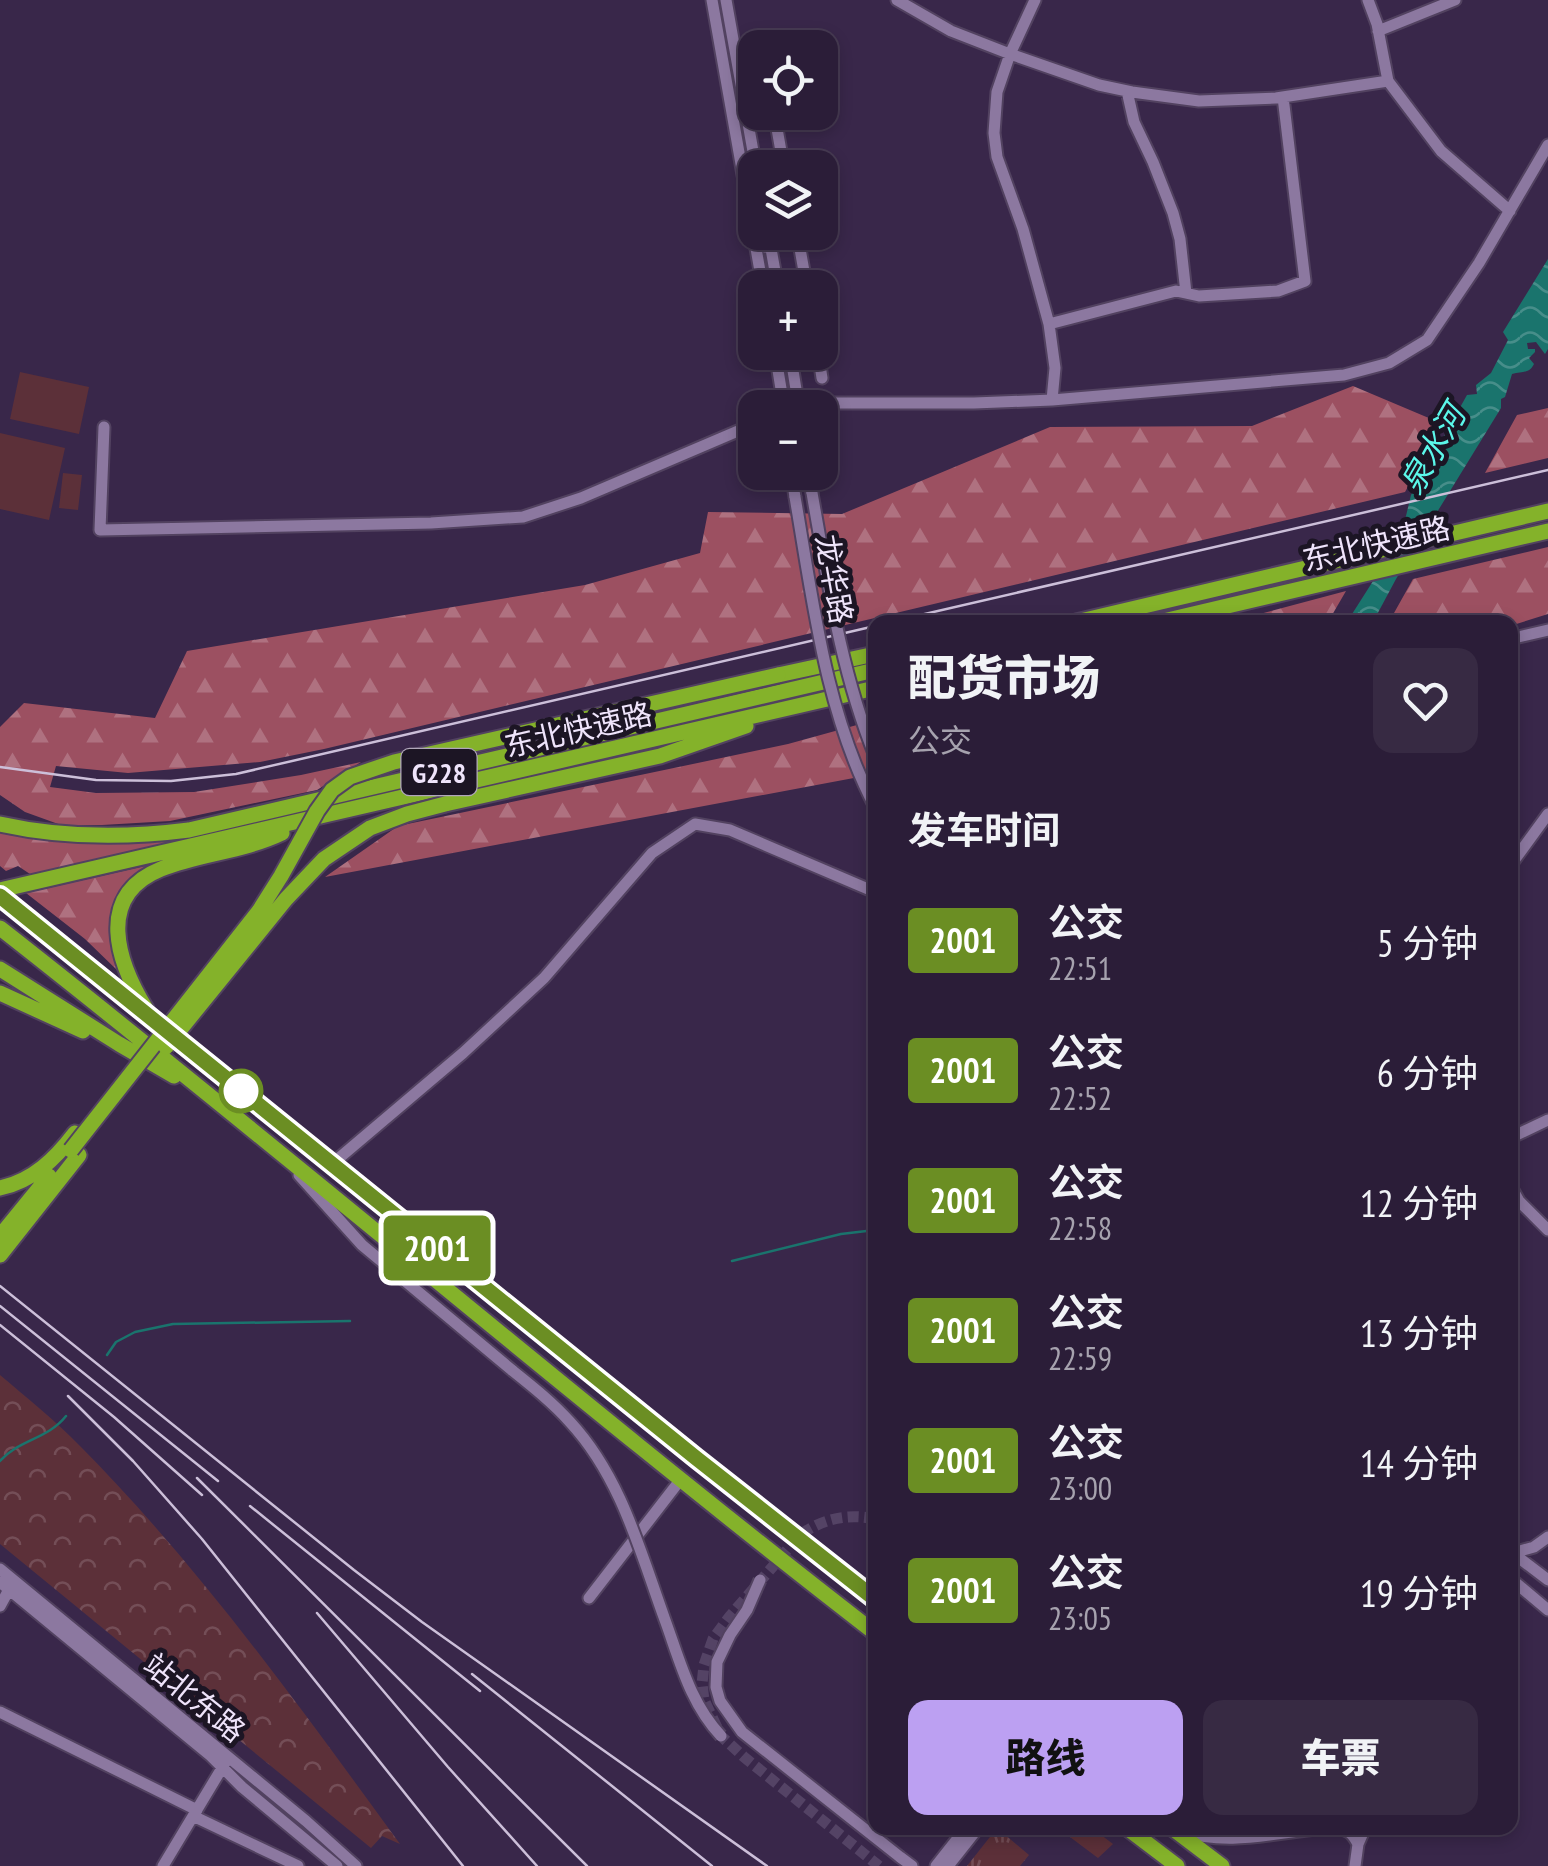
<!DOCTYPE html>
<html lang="zh">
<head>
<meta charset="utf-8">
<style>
  :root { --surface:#2b1d38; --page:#372a43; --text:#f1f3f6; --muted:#a6a2ae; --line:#473b53; --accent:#bca0f2 }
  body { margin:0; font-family:"PT Sans Narrow","Noto Sans SC",sans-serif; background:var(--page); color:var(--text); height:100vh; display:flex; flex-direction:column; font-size:38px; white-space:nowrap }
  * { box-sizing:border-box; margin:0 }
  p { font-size:32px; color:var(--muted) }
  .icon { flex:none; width:55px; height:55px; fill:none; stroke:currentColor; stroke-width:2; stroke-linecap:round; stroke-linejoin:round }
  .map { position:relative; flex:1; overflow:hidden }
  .sheet { position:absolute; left:868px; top:615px; width:650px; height:1220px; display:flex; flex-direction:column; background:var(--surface); border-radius:20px; box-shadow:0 5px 15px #0003,0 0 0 2px var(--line) }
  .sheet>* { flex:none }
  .badge { padding:0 20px; border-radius:8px; font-size:35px; line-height:65px }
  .controls { position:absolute; left:738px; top:30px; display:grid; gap:20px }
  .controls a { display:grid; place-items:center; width:100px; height:100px; border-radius:20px; background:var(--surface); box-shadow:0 5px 15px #0003,0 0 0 2px var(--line); font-size:50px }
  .map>.badge { position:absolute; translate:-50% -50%; box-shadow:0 0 0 5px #fff }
  h2 { padding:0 40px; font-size:38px; line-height:90px }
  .round { display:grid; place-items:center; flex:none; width:105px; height:105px; border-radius:20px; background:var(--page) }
  .overview { display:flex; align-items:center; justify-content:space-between; height:170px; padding:0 40px }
  h1 { font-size:48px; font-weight:800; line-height:75px }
  .cta { display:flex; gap:20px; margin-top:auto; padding:20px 40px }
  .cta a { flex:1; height:115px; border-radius:20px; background:var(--accent); color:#111; font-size:40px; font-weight:800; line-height:115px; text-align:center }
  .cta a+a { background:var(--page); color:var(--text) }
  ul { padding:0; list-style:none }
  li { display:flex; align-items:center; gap:30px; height:130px; padding:0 40px }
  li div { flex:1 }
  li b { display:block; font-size:38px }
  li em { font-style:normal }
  li .badge { min-width:110px; font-weight:700; text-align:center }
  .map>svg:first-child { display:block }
  .grass { fill:url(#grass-tufts) }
  .forest { fill:url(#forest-firs) }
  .park { fill:url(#park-crowns) }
  .pitch { fill:#5c3039 }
  .water { fill:url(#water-waves) }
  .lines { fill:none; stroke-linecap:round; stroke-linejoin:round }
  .stream { stroke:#1a746d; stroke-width:2.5 }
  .minor-tunnel { stroke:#544365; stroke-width:11; stroke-dasharray:11 5.5; stroke-linecap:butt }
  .minor-casing { stroke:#524260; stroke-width:15 }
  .highway-casing { stroke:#524260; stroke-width:19 }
  .minor { stroke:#8c78a0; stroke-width:11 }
  .highway { stroke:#84b22a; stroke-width:15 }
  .rail { stroke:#ccbfd9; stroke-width:2.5 }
  .minor-bridge-casing { stroke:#524260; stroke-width:15; stroke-linecap:butt }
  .highway-bridge-casing { stroke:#524260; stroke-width:19; stroke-linecap:butt }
  .minor-bridge { stroke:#8c78a0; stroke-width:11 }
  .highway-bridge { stroke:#84b22a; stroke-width:15 }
  .line-casing { stroke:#fff; stroke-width:22 }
  .line { stroke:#6b8e23; stroke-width:15 }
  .stop-dot { fill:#fff; stroke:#6b8e23; stroke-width:5 }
  .labels { text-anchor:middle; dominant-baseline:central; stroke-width:10; stroke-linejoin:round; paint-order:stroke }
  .shield { fill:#1c1524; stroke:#b0a6ba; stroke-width:2.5 }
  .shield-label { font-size:28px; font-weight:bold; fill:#efe4fb }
  .street-label { font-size:30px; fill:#efe4fb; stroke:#1c1524 }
  .water-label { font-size:32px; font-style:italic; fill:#5bf7ea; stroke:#1c1524 }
</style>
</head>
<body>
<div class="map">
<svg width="1548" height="1866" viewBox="0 0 1548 1866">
  <defs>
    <pattern id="grass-tufts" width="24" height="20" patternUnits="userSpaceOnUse" patternTransform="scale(2.5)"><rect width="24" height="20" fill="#5c3039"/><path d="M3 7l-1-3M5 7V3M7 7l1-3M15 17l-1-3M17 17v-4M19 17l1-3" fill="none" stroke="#744e57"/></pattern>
    <pattern id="forest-firs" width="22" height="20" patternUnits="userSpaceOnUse" patternTransform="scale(2.5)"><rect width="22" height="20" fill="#9c5061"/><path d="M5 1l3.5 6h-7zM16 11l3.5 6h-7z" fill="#af7180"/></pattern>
    <pattern id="park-crowns" width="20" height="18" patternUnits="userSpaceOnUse" patternTransform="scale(2.5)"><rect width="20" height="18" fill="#5c3039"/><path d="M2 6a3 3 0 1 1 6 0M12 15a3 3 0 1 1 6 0" fill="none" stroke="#744e57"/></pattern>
    <pattern id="water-waves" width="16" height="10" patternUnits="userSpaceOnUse" patternTransform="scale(2.5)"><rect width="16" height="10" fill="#1a746d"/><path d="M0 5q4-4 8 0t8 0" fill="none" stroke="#478e8a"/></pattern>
  </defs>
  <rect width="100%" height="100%" fill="#39274a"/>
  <path class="grass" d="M997,1828L1029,1855L1020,1866H967Z
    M1058,1828H1092L1113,1844L1098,1858Z"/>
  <path class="forest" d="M1353,386L1443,424L1405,492L324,749L260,762L128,773L56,766L50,787L96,793L194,792L301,775L361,762L317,790L170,821L102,825H61L25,812L0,795V727L24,703L155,718L187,651L585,585L700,553L708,512L842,514L1050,427L1252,426Z
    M1548,408V458L1485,473L1517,415Z
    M1548,547V614L1510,626V622H1389L1413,579Z
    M1346,591L1328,622H1230Z
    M875,720V774L325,877L398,826L788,744Z
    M0,832L9,835L105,842H170L33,876L18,866L6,871L0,866Z
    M167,861L146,870L111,928L112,948L121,970L119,972L85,939L26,893Z"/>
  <path class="park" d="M0,1375C27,1398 55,1420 80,1446C200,1567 300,1707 400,1844L382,1836L371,1848L0,1544Z"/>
  <path class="pitch" d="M20,372L89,387L79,434L10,419Z
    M0,433L65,448L49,520L0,509Z
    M63,473L82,475L78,510L59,508Z"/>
  <path class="water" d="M1548,259V349L1545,354L1536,342L1527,343L1528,349H1535V352L1529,358L1534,364C1529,374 1522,371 1512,374L1505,397L1501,399V408L1396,579L1373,622H1347L1401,537L1411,495L1467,395L1477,394L1476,385L1491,373L1508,340L1503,332Z"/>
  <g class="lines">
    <path class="stream" d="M732,1261L841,1234L875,1230
      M107,1355L116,1342L135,1332L173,1324L350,1321
      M0,1461C18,1440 48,1439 66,1416"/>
    <path class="minor-tunnel" d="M875,1519C848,1513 822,1519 800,1535L730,1616L713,1639L704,1665L702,1684L704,1700L721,1736L744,1757L879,1866"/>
    <defs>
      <path id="minor" d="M712,0L763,288
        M726,0L756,168
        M897,0L951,31L1010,54L1035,0
        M1368,0L1377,24L1388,81L1441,151L1510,211
        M1378,31L1455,0
        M768,43V48
        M1127,91L1134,122L1153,162L1173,213L1180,239L1186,293
        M774,112L784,168
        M768,232L778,288
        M797,232L807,288
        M765,247L799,240
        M1049,324L1176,291L1199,296L1278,291L1305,281L1283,97
        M775,352L784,407
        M790,352L799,408
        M818,352L822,378
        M1052,400L1055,368L1049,324L1023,229L997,157L994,133L997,92L1010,54L1099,85L1132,92L1199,101L1276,98L1388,81
        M784,403H974L1052,400L1344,375L1389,363L1427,340L1479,263L1548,145
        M104,427L100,530L431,523L523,517L581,498L745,428L755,426
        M791,472L795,497
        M809,472L812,493
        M1510,639L1548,630
        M1510,866L1548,814
        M1510,1138L1548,1120
        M332,1164L463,1053L544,978L652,853L695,824L730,830L875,892
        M299,1175L362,1245L513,1371
        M1510,1185L1519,1201L1548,1230
        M1510,1551L1548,1580
        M1513,1553L1534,1547L1548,1537
        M0,1569L306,1821L356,1866
        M1510,1578L1548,1610
        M0,1582L211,1756L242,1787L337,1866
        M589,1598L681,1479
        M0,1606L12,1584
        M0,1712L197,1810
        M193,1816L298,1866
        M1336,1828C1348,1829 1353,1834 1358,1844
        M1179,1831C1233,1847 1273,1832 1328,1828
        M900,1857L912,1866
        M163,1866L225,1763
        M936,1866L966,1828
        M948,1866L978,1828
        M1355,1866L1358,1844L1365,1828"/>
      <path id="highway" d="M1076,622L1548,511
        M1159,622L1548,531
        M778,675L875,654
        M445,804L660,756L746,726
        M0,824C63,838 126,838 189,830L875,670
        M0,890L875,688
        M0,896L696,1458L875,1599
        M0,928C295,1159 579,1404 875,1633
        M0,969L119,1044L174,1076
        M0,993L83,1031
        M146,1009C118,963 94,896 161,869C201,853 242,852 282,833
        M0,1188C33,1181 55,1159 75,1133
        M0,1236L49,1176
        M0,1255L79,1155
        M1127,1828L1177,1866
        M1172,1828L1222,1866"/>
    </defs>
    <use href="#minor" class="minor-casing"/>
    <use href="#highway" class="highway-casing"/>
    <use href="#minor" class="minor"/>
    <use href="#highway" class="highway"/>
    <path class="rail" d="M890,622L1548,470
      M0,767L96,780L171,781L236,774L875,626
      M0,1286L354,1570L422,1622L767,1866
      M0,1306L218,1481
      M0,1325L114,1417L202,1495
      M68,1396L133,1461L202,1539L463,1866
      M197,1478L587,1866
      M250,1506L480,1691
      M317,1613L448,1767L537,1866
      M472,1674L712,1866"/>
    <defs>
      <path id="minor-bridge" d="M812,493C828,583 841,672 875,756
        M795,497C813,601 825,711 875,807
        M513,1371C533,1387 553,1403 570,1422C621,1477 640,1551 665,1620C680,1661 690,1703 721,1736
        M760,1580L747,1610L730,1635L717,1662L716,1687L720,1701L742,1732L900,1857"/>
      <path id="highway-bridge" d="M166,1047L286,899L324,859L370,828L407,814L445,804
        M71,1150L259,911L281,876L317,811L332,790L350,777L394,762L778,675"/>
    </defs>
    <use href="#minor-bridge" class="minor-bridge-casing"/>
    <use href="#highway-bridge" class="highway-bridge-casing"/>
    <use href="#minor-bridge" class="minor-bridge"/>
    <use href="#highway-bridge" class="highway-bridge"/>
  </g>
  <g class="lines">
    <defs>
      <path id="line" d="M0,896L696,1458L875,1599"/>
    </defs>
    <use href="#line" class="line-casing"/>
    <use href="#line" class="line"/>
  </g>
  <circle class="stop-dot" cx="241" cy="1091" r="20"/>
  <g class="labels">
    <rect class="shield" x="401.5" y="749" width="75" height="46" rx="8"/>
    <g class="shield-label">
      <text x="439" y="772">G228</text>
    </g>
    <g class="street-label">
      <text transform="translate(1376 543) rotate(-13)">东北快速路</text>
      <text transform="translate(835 579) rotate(80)">龙华路</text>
      <text transform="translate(578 729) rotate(-13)">东北快速路</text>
      <text transform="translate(195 1697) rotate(39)">站北东路</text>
    </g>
    <g class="water-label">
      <text transform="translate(1432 449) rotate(-60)">泉水河</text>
    </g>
  </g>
</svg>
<div class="controls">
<a><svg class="icon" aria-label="locate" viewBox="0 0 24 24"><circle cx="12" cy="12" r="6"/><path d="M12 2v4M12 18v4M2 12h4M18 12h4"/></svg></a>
<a><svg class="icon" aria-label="layers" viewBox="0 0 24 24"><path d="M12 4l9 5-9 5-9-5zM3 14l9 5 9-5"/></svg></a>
<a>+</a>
<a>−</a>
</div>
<b class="badge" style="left:437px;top:1248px;background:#6b8e23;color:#fff">2001</b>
<section class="sheet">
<div class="overview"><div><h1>配货市场</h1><p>公交</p></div><a class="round"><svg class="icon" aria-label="heart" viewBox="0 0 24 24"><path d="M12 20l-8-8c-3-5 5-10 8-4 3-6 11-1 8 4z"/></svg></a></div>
<h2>发车时间</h2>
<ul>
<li><span class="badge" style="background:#6b8e23;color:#fff">2001</span><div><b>公交</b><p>22:51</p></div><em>5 分钟</em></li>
<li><span class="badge" style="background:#6b8e23;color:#fff">2001</span><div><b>公交</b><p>22:52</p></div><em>6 分钟</em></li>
<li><span class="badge" style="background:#6b8e23;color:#fff">2001</span><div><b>公交</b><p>22:58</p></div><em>12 分钟</em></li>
<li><span class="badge" style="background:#6b8e23;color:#fff">2001</span><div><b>公交</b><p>22:59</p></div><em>13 分钟</em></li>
<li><span class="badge" style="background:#6b8e23;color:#fff">2001</span><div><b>公交</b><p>23:00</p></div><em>14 分钟</em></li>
<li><span class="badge" style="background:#6b8e23;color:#fff">2001</span><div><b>公交</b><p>23:05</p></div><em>19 分钟</em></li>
</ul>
<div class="cta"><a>路线</a><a>车票</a></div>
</section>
</div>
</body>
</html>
